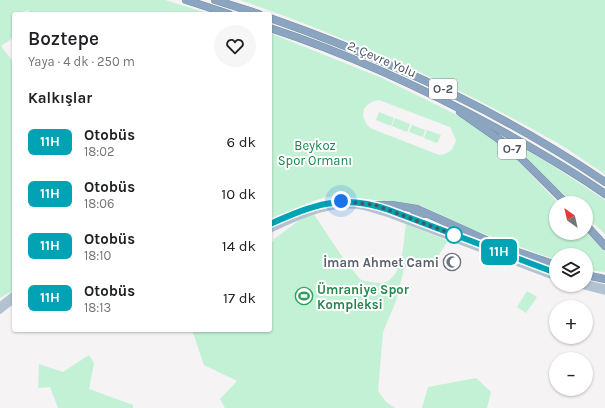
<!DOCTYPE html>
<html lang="tr">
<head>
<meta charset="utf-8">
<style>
  :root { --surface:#fff; --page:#f6f6f6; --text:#202124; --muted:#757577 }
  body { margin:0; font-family:Karla,sans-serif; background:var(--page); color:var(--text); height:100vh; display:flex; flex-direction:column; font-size:15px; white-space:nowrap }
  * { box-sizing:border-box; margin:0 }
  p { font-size:13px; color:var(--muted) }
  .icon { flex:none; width:22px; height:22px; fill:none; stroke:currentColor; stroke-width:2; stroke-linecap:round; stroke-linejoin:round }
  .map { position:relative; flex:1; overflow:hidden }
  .drawer { position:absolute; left:12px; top:12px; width:260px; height:320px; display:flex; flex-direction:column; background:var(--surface); border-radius:4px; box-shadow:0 1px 3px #0004 }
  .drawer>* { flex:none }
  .badge { padding:0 8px; border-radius:6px; font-size:14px; line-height:26px }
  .needle { width:26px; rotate:326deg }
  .buttons { position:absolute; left:549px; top:196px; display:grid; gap:8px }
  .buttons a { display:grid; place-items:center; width:44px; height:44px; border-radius:50%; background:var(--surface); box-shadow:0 1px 3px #0004; font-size:20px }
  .you { position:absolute; width:20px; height:20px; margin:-10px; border:3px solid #fff; border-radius:50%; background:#1a73e8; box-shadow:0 0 0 6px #1a73e833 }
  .map>.badge { position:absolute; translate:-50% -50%; box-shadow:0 0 0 2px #fff }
  h2 { padding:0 16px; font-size:15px; line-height:36px }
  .round { display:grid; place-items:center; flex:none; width:42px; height:42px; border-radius:21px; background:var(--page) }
  .overview { display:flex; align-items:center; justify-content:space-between; height:68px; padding:0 16px }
  h1 { font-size:19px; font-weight:600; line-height:30px }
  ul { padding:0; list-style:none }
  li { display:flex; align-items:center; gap:12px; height:52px; padding:0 16px }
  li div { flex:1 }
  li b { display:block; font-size:15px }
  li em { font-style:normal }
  li .badge { min-width:44px; font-weight:700; text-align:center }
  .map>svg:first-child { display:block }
  .green { fill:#c3f1d5; fill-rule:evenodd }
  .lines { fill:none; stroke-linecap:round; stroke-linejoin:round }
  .highway-casing { stroke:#7690ad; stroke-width:8 }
  .major { stroke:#b3c2d1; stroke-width:5.5 }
  .highway { stroke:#8ba5c1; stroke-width:7 }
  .line-casing { stroke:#fff; stroke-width:9 }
  .line { stroke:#00a3b4; stroke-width:6 }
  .walk { stroke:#4a5661; stroke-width:4; stroke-dasharray:0 7.2 }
  .stop-dot { fill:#fff; stroke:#00a3b4; stroke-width:2 }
  .labels { text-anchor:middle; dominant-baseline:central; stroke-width:4; stroke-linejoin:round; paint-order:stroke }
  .shield { fill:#fff; stroke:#808990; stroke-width:1 }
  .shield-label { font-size:12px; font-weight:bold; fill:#4a5661 }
  .street-label { font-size:13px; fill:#4a5661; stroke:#fff }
  .park-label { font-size:13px; fill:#17864f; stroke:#fff }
  .worship-label { font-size:13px; font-weight:bold; fill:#5b616d; stroke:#fff; text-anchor:end }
  .leisure-label { font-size:13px; font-weight:bold; fill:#27864d; stroke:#fff; text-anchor:start }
</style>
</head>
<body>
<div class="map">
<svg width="605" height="408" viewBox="0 0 605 408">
  <rect width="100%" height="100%" fill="#f5f3f3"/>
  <path class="green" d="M0,0H165L210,14H29V10L14,14V37L1,46L14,63V290L0,298Z
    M240,0H605V174C588,164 572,151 554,141C454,84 349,38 240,0Z
    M270,33L382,78L461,117L504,146L558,203H556V233H586V232L605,252V272L586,270V255H556V260L468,228L422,206L401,203L347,197H326L313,201L270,219ZM379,100L450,127L456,140C453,150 449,154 439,155L370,128C358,116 362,103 379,100Z
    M379,112L394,118L391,126L376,120Z
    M395,118L410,124L407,132L392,126Z
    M412,125L425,130L423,137L409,132Z
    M427,130L441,135L437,143L424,138Z
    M500,135L547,162L605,200V234L586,217V203H573Z
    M313,213L345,261L361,280C367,281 374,283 380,283C404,282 403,241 406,224L448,241L436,259L410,263L404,269L396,301L383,332L378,391L386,402L395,408H225L220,399L237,381L204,365L192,330H270V241L273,242L274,239L305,216Z
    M527,291L537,297L526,313L517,307Z
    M89,355L94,363L89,389L133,405V408H58L50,387L38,388L39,364L63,372Z
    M476,378L491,392L487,408H422L428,387Z"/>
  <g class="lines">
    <defs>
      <path id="highway" d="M186,0L229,14
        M215,0L259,14
        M270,18C387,59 502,112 605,182
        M270,28C349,54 425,89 498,129C534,149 571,170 605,194
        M460,112L510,147L566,203
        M375,205H392L417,209L497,245L556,265
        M411,218L415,213L424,214
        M586,225L605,246
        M586,275L605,279"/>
    </defs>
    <use href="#highway" class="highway-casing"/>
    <path class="major" d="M270,224L322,203L341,201L360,202L389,210L556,273
      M270,230C299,217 330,201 363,207C371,209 379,212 387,214L556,278
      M586,283L605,287
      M578,285L605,292
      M0,305L14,294
      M0,311L14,300"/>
    <use href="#highway" class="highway"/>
  </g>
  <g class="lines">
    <defs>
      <path id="line" d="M270,224C313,205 342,193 389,210L556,273"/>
    </defs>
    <use href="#line" class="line-casing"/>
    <use href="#line" class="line"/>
    <path class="walk" d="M341,201L375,205L457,236L454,235"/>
  </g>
  <defs>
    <symbol id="mosque-ring" viewBox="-11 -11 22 22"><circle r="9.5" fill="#fff" stroke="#6b7280" stroke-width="1.5"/><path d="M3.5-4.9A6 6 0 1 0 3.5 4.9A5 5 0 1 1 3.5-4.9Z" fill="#6b7280"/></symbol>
    <symbol id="stadium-ring" viewBox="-11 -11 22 22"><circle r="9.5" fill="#fff" stroke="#2e9e5b" stroke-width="1.5"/><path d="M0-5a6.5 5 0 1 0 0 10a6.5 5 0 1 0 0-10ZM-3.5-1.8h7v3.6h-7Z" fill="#2e9e5b"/></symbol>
  </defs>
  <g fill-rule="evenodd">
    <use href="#mosque-ring" x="442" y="252" width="20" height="20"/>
    <use href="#stadium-ring" x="294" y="286" width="20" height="20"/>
  </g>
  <circle class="stop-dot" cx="454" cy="235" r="8"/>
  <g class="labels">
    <g class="shield">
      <rect x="429" y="79" width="28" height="20" rx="3"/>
      <rect x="498" y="139" width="28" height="20" rx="3"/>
    </g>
    <g class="shield-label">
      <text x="443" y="89">O-2</text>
      <text x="512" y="149">O-7</text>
    </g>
    <g class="street-label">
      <text transform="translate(382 59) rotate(23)">2. Çevre Yolu</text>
    </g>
    <g class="park-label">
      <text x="315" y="145">Beykoz<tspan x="315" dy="15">Spor Ormanı</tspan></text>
    </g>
    <g class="worship-label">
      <text x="439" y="262">İmam Ahmet Cami</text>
    </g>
    <g class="leisure-label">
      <text x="317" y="289">Ümraniye Spor<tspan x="317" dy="15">Kompleksi</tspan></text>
    </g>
  </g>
</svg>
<div class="buttons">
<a><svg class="needle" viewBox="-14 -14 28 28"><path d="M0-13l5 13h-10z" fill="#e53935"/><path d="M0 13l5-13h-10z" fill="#757577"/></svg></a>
<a><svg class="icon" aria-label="layers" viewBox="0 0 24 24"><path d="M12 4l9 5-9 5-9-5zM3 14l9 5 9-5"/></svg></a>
<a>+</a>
<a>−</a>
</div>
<div class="you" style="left:341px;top:201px"></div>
<b class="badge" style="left:499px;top:252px;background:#00a3b4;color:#fff">11H</b>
<section class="drawer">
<div class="overview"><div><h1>Boztepe</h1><p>Yaya · 4 dk · 250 m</p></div><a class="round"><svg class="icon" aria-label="heart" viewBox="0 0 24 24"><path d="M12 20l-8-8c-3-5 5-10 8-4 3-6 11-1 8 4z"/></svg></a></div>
<h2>Kalkışlar</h2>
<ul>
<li><span class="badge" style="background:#00a3b4;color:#fff">11H</span><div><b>Otobüs</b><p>18:02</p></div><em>6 dk</em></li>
<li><span class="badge" style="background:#00a3b4;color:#fff">11H</span><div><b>Otobüs</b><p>18:06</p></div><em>10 dk</em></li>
<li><span class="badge" style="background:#00a3b4;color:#fff">11H</span><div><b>Otobüs</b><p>18:10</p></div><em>14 dk</em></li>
<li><span class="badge" style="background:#00a3b4;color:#fff">11H</span><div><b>Otobüs</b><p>18:13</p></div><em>17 dk</em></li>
</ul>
</section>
</div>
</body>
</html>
